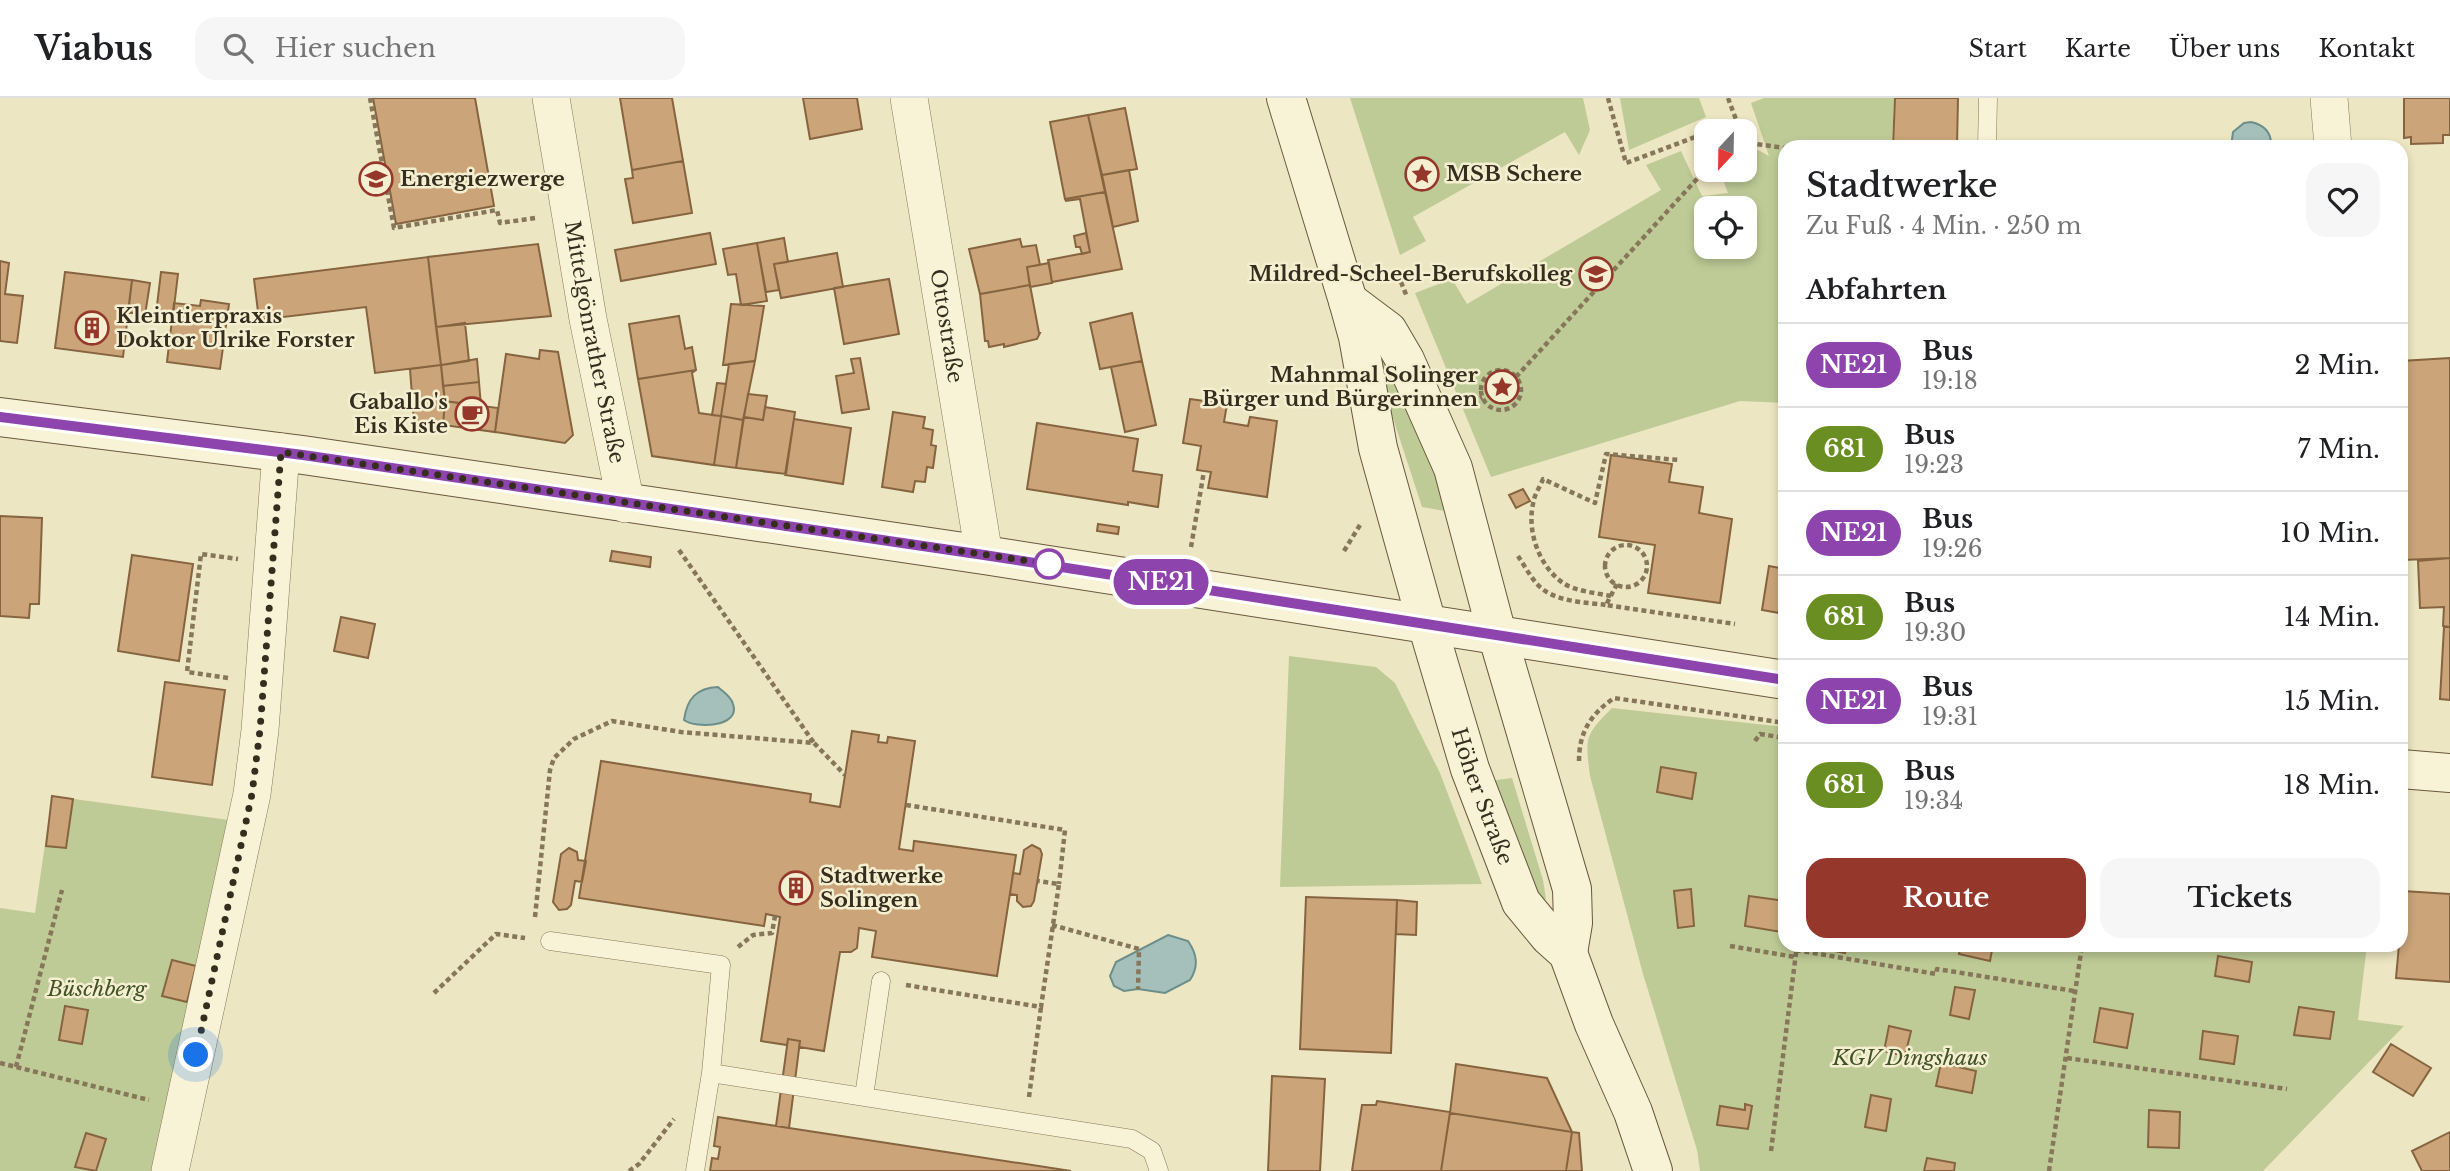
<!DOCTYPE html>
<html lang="de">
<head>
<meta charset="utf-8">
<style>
  :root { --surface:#fff; --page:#f6f6f6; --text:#202124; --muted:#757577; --line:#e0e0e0; --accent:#95372b }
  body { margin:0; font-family:"Libre Baskerville",serif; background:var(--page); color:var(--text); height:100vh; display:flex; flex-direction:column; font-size:26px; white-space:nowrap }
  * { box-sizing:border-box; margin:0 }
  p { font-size:23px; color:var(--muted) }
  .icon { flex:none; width:38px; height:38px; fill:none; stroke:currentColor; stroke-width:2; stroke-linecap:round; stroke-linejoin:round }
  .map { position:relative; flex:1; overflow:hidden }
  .sheet { position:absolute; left:1778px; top:42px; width:630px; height:812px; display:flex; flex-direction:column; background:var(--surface); border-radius:21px; box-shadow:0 4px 10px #0003 }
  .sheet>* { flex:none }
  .badge { padding:0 14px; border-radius:23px; font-size:24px; line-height:46px }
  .needle { width:46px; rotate:202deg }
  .tools { position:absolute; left:1694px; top:21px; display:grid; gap:14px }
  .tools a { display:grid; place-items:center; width:63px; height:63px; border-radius:14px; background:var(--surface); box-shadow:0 4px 10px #0003; font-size:35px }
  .you { position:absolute; width:35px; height:35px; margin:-18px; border:5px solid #fff; border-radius:50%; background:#1a73e8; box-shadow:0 0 0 10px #1a73e833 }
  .map>.badge { position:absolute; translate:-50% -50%; box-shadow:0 0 0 4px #fff }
  h2 { padding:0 28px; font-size:26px; line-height:63px }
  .round { display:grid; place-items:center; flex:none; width:74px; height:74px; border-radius:21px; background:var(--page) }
  .summary { display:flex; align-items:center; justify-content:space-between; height:119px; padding:0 28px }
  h1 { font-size:33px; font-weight:600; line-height:52px }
  .primary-button { display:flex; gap:14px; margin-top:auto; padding:14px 28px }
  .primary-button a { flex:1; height:80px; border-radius:21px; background:var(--accent); color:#fff; font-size:28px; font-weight:600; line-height:80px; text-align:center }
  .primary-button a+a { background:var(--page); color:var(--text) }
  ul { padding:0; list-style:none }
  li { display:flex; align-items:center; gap:21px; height:84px; padding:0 28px; border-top:2px solid var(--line) }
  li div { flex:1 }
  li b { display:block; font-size:26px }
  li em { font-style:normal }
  li .badge { min-width:77px; font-weight:700; text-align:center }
  header { display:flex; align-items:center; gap:42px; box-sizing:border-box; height:98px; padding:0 35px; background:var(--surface); border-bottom:2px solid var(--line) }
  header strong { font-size:33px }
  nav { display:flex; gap:38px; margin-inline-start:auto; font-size:24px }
  .search { width:490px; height:63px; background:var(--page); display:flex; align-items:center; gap:18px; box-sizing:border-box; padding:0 24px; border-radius:21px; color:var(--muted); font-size:26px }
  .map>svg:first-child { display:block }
  .green { fill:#bfcb97; fill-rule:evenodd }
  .water { fill:#a5c0bb; stroke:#6c8e8a; stroke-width:2 }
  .building { fill:#cba579; stroke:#866440; stroke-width:2 }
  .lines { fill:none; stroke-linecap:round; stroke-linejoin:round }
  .lane-casing { stroke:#87775a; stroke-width:19 }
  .street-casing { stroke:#87775a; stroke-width:38 }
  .secondary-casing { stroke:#69583d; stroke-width:40 }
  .path { stroke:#87775a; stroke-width:4.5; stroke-dasharray:5 3.5; stroke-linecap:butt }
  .lane { stroke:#f8f2d6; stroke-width:18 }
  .street { stroke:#f8f2d6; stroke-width:37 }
  .secondary { stroke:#f8f2d6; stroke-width:38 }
  .line-casing { stroke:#fff; stroke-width:16 }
  .line { stroke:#8e44ad; stroke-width:10 }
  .walk { stroke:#372d1e; stroke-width:7; stroke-dasharray:0 12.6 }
  .stop-dot { fill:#fff; stroke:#8e44ad; stroke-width:3.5 }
  .labels { text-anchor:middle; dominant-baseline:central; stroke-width:5; stroke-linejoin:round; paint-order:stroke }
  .poi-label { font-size:21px; font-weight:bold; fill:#372d1e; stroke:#f5efd2; text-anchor:start }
  .street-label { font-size:21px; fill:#372d1e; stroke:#f5efd2 }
  .park-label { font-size:21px; font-style:italic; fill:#425325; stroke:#f5efd2 }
</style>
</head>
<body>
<header>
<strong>Viabus</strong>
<div class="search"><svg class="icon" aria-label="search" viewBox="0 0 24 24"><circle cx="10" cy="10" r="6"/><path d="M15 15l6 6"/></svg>Hier suchen</div>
<nav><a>Start</a><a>Karte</a><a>Über uns</a><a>Kontakt</a></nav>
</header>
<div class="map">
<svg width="2450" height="1073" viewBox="0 0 2450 1073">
  <rect width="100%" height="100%" fill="#ede6c2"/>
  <path class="green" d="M1350,0H1583L1590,32L1579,57L1565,34L1413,119L1426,143L1400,157Z
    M1620,0H1699L1706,19L1629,52Z
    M1764,0H1894L1892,49H1785V305L1740,303L1491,379L1415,195L1452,181L1467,206L1661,92L1646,67L1681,53L1702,98L1728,95L1722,79L1723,72H1745V51L1758,52L1769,58L1751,5ZM1706,110H1745V149H1706Z
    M1386,261L1451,414L1422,409L1375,265Z
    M1289,558L1376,569L1395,585L1440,675L1482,786L1280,789Z
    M1612,610L1785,629V847H2367L2358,922L2404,928L2263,1073H1700L1697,1052L1643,876L1590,678C1585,639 1585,637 1612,610Z
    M1512,680L1543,782L1546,801L1539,804L1489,683Z
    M52,698L229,722L155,1073H0V810L35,815Z"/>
  <path class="water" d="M2251,24C2265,27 2272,35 2271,49H2231L2233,34L2244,25Z
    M718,589C723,594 731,598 733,606C741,629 696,631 684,622C687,600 697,590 718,589Z
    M1168,837L1188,843C1197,856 1199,868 1190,882L1165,895L1138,891L1124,893L1114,888L1110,878L1116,864Z"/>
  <path class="building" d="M373,0H475L494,108L396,126Z
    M620,0H672L683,63L632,72Z
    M803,0H857L862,31L810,41Z
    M1895,0H1958L1957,49H1893Z
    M2404,0H2450V37H2443V45L2411,46V39L2404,40Z
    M1125,10L1137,71L1102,77L1088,17Z
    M1088,17L1105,94L1065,101L1050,24Z
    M683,63L692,115L633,125L625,81L633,80L632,72Z
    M1129,72L1138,123L1113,129L1102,77Z
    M1105,94L1122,171L1052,184L1048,162L1090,154L1080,101L1066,103L1065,101Z
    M710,135L716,166L621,183L615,152Z
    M1086,135L1090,154L1082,156L1080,149H1076L1074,138Z
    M784,140L788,164L774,166L779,192L766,194L757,145Z
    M1020,141L1022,149L1036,147L1040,167L1027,169L1030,187L980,196L969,151Z
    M757,145L767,203L741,207L736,176L728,177L723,151Z
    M538,146L551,218L436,229L428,159Z
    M837,155L843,189L781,200L774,166Z
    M428,159L441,267L375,275L366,209L259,222L254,181Z
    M0,163L9,165L5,196L23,198L17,245L0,243Z
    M1049,165L1052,185L1030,189L1027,169Z
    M65,174L132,182L123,259L55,250Z
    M161,174L178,176L172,226L155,224Z
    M889,181L899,236L844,246L834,190Z
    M132,182L150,185L145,217L128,214Z
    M1030,187L1039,235H1040L1037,241L1004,249V246L989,249L988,243H985L980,196Z
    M201,202L229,206L220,271L167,264L174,205L200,208Z
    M731,206L764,208L755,263L723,267Z
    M1132,215L1142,263L1100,271L1090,225Z
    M679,218L685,251L692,249L696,272L638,281L629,226Z
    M465,225L469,263L441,267L436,229Z
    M540,252L558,254L573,337L565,345L495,334L506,256L539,261Z
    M860,260L869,311L842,315L836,278L854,275L851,261Z
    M2450,260V460L2403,462L2401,263Z
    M477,261L479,284L443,288L441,267Z
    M755,263L743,322L721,318L729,266Z
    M1142,263L1156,327L1125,334L1111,269Z
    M441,267L445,303L443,327L414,324L410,271Z
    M696,272L692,275L699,315L721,318L714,367L652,358L638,281Z
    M479,284L481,308L445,303L443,288Z
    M717,285L726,286L721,318L712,317Z
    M748,296L767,298L763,322L744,319Z
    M1190,301L1227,306L1224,324L1248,328L1250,319L1277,323L1267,399L1208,390L1211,374L1197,372L1201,348L1183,345Z
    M445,303L498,310L495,334L443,327Z
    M765,309L795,314L786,376L736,370L744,319L763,322Z
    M893,314L925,319L923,330L933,332L931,347L936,348L933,370L927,369L925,384L915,383L913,394L882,389Z
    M721,318L743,322L736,370L714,367Z
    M794,321L851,330L843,386L785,377Z
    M1037,325L1138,341L1133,373L1162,377L1158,409L1128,404V407L1027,391Z
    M1611,357L1672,366L1669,384L1703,389L1699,415L1732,421L1720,505L1648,495L1655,447L1599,439Z
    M1523,391L1530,403L1516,410L1509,397Z
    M0,418L42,420L39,506H30L29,520L0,518Z
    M1098,426L1119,429L1118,436L1097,433Z
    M612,453L651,459L650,469L610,463Z
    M132,457L193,466L179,563L118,553Z
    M2450,460V529L2443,528L2444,509L2420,510L2418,463Z
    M1769,468L1785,471V516L1762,512Z
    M341,519L375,526L368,560L334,553Z
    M2444,529H2450V602L2440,601Z
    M165,584L225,592L212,687L152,679Z
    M852,633L879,637L878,644L887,645L888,639L915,643L899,751L913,753L914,743L1016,757L997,878L872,859L876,833L859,830L857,850L851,854H840L824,953L799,949L800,943L788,941L787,947L761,943L780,819L766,816L764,828L579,800L601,663L811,696L810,704L840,709Z
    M1661,669L1696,675L1692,701L1657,694Z
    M52,698L73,701L66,750L46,748Z
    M1032,747L1040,751L1042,756L1034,803L1031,808L1023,809L1017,803V797L1010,796L1013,775L1020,776L1024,752Z
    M569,750L577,754L578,762L586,763L582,784L575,783L571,807L567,811L559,812L553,804L561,756Z
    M1691,791L1694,828L1678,830L1674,793Z
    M2403,793L2450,796V884L2396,880L2399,847H2401Z
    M1749,798L1785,803L1781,834L1745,828Z
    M1306,799L1397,802L1391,955L1300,951Z
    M1397,802L1417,804L1416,837L1396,836Z
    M1819,847H1847L1845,855L1819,850Z
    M1961,847H1993L1990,863L1959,856Z
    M2218,858L2252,864L2249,884L2215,878Z
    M172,862L196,868L187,904L162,898Z
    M1955,889L1975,892L1969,921L1950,917Z
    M65,908L88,912L82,946L59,942Z
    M2299,909L2334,914L2330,941L2294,937Z
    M2100,910L2133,916L2127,950L2094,944Z
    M1889,928L1911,933L1905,958L1884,953Z
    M2203,933L2238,938L2234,966L2200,961Z
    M788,941L800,943L789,1030L776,1028Z
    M2391,946L2431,970L2413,998L2373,974Z
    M1941,965L1976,973L1972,995L1936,988Z
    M1456,966L1547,980L1572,1034L1450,1015Z
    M1272,978L1325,981L1320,1073H1268Z
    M1871,997L1891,1001L1886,1033L1865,1029Z
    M1377,1003L1450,1014L1441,1073H1352L1362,1007H1376Z
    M1745,1006L1752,1008L1748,1031L1717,1027L1720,1008L1745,1012Z
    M2149,1012L2180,1014L2179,1050L2148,1049Z
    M1450,1015L1572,1034L1566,1073H1441Z
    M718,1019L789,1030L1071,1073H710L712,1060L718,1061L720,1049L714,1048Z
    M1572,1034L1579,1035L1582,1073H1566Z
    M2450,1034V1073H2422L2412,1053Z
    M86,1035L106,1041L96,1073L75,1069Z
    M1927,1060L1955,1065L1954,1073H1924Z"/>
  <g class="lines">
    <defs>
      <path id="lane" d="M1987,49L1988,0
        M550,843L721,867L711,975
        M864,998L881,883
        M695,1073L711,975L1132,1041L1152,1053L1159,1073"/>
      <g id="street">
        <path id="s1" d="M551,0L588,221L626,406"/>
        <path id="s2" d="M909,0L984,457"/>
        <path d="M2329,0L2333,49"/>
        <path d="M170,1073L252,696L260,632L281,354"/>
      </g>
      <g id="secondary">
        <path id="s3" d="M1286,0L1348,203L1358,239L1378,350L1427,526L1470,671L1521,804L1549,838L1568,855L1594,926L1633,1014L1653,1073"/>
        <path d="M1348,203L1388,233L1405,262L1453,370L1497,536L1572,791L1573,825L1568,855"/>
        <path d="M0,319L303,357L984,457L1785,582"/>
        <path d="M2401,671L2450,675"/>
      </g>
    </defs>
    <use href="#lane" class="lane-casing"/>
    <use href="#street" class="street-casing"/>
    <use href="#secondary" class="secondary-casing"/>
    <path class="path" d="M370,0L394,130L497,112L500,125L535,120
      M1608,0L1626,65L1706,35
      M1728,0L1737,24
      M1711,33L1737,24L1742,33
      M1745,37L1749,45H1745
      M1749,45L1785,50
      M1401,184L1407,199
      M1481 292a20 20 0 1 1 40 0a20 20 0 1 1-40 0Z
      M1516,279L1706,71
      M1465,308L1482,299
      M1605 468a21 21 0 1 1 42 0a21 21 0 1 1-42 0Z
      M1191,449L1204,373
      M679,452L814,645
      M1344,453L1360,427
      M1518,458C1524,467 1530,478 1537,486C1553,504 1584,504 1606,507
      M1617,486L1606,507L1735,526
      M1611,498C1596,495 1575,493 1563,485C1539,468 1527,434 1533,406C1534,397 1540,389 1543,381L1595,405L1606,356L1679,362
      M228,580L187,574L201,456L238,461
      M1755,643L1760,636L1785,640
      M1579,663C1579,634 1591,616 1614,600L1785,625
      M906,707L1065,732L1059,786
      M535,819L550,672L554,660L574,641L612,623L681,634L814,645L845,677
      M1052,827L1139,851L1138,891
      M1730,848L1795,859
      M738,849L753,837L772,835L775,818
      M1796,852L1936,876L1937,871L2074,893
      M906,887L1041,909L1059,786L1038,783
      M434,895L496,836L525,840
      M2067,960L2287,991
      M0,965L149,1002
      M16,969L62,792
      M1029,999L1041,909
      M1771,1053L1797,847
      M629,1073L639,1066L674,1021
      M2049,1073L2082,847"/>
    <use href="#lane" class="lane"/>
    <use href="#street" class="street"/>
    <use href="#secondary" class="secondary"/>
  </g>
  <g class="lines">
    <defs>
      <path id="line" d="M0,319L303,357L984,457L1785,582"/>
    </defs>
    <use href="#line" class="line-casing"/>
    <use href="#line" class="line"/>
    <path class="walk" d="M196,957L252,696L260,632L281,354L1049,466"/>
  </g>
  <defs>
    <symbol id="sight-ring" viewBox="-11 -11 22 22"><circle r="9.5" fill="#f5efd2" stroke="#95372b" stroke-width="1.5"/><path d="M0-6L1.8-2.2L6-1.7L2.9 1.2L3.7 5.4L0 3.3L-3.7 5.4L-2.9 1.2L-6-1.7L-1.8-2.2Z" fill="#95372b"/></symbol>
    <symbol id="school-ring" viewBox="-11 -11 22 22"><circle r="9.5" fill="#f5efd2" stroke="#95372b" stroke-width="1.5"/><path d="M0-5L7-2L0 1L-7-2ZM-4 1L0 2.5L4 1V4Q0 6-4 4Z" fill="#95372b"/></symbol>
    <symbol id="building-ring" viewBox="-11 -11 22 22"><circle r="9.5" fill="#f5efd2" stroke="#95372b" stroke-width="1.5"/><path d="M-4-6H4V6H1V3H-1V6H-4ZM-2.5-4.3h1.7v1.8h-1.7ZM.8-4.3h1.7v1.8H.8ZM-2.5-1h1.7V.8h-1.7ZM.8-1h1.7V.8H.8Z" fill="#95372b"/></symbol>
    <symbol id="cafe-ring" viewBox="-11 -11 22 22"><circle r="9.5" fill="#f5efd2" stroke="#95372b" stroke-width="1.5"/><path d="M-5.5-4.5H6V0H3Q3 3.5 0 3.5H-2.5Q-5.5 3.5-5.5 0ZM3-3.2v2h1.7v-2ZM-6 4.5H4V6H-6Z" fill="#95372b"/></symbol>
  </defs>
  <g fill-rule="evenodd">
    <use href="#sight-ring" x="1403" y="57" width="38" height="38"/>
    <use href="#school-ring" x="357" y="62" width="38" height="38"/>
    <use href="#school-ring" x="1577" y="157" width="38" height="38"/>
    <use href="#building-ring" x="73" y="211" width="38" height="38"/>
    <use href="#sight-ring" x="1483" y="270" width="38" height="38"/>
    <use href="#cafe-ring" x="453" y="297" width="38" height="38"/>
    <use href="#building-ring" x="777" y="771" width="38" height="38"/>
  </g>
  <circle class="stop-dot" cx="1049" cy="466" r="14"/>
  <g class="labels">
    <g class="poi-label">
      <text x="1446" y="76">MSB Schere</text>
      <text x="400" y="81">Energiezwerge</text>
      <text x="1572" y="176" text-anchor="end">Mildred-Scheel-Berufskolleg</text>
      <text x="116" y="218">Kleintierpraxis<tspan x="116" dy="24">Doktor Ulrike Forster</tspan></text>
      <text x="1478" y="277" text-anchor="end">Mahnmal Solinger<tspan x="1478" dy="24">Bürger und Bürgerinnen</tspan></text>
      <text x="448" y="304" text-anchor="end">Gaballo's<tspan x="448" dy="24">Eis Kiste</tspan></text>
      <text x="820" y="778">Stadtwerke<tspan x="820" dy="24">Solingen</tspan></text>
    </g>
    <g class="street-label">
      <text stroke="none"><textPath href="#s2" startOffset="231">Ottostraße</textPath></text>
      <text stroke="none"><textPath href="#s1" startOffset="248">Mittelgönrather Straße</textPath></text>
      <text stroke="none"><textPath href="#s3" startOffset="726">Höher Straße</textPath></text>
    </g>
    <g class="park-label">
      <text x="97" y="891">Büschberg</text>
      <text x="1910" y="960">KGV Dingshaus</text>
    </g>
  </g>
</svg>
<div class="tools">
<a><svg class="needle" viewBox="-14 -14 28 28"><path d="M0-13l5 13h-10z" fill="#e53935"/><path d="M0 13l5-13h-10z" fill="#757577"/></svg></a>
<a><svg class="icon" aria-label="locate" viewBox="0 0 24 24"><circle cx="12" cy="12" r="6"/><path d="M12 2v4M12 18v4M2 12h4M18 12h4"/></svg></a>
</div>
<div class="you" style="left:196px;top:957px"></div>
<b class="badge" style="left:1161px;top:484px;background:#8e44ad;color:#fff">NE21</b>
<section class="sheet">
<div class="summary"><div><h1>Stadtwerke</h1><p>Zu Fuß · 4 Min. · 250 m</p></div><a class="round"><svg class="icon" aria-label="heart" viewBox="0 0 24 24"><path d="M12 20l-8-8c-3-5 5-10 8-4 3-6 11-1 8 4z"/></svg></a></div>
<h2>Abfahrten</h2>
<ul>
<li><span class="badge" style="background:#8e44ad;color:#fff">NE21</span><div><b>Bus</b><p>19:18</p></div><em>2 Min.</em></li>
<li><span class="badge" style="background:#6b8e23;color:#fff">681</span><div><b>Bus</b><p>19:23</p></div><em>7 Min.</em></li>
<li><span class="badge" style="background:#8e44ad;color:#fff">NE21</span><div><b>Bus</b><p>19:26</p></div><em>10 Min.</em></li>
<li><span class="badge" style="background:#6b8e23;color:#fff">681</span><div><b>Bus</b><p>19:30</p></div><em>14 Min.</em></li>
<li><span class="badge" style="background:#8e44ad;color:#fff">NE21</span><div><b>Bus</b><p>19:31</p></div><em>15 Min.</em></li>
<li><span class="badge" style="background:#6b8e23;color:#fff">681</span><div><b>Bus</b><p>19:34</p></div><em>18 Min.</em></li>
</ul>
<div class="primary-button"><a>Route</a><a>Tickets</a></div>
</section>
</div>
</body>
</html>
